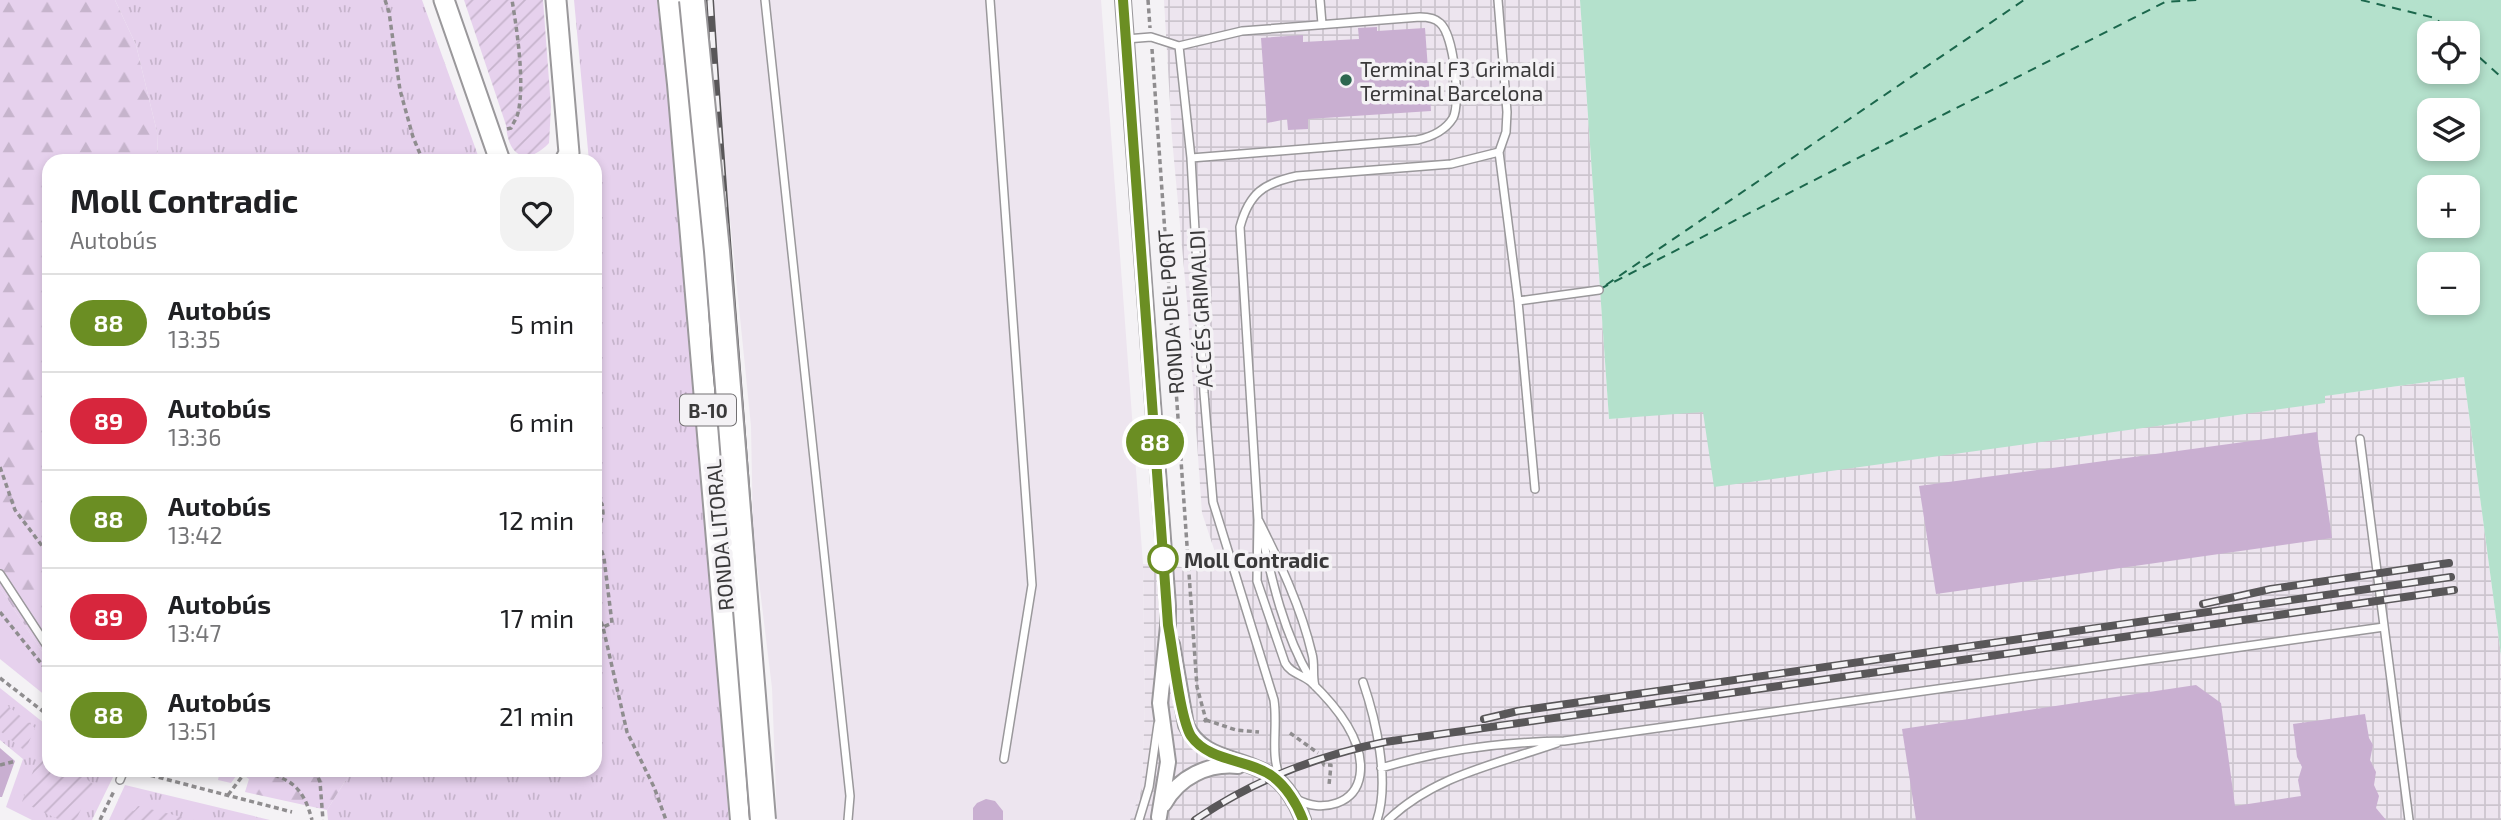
<!DOCTYPE html>
<html lang="es">
<head>
<meta charset="utf-8">
<style>
  :root { --surface:#fff; --page:#f2f2f2; --text:#202124; --muted:#757577; --line:#e0e0e0 }
  body { margin:0; font-family:"Exo 2",sans-serif; background:var(--page); color:var(--text); height:100vh; display:flex; flex-direction:column; font-size:26px; white-space:nowrap }
  * { box-sizing:border-box; margin:0 }
  p { font-size:23px; color:var(--muted) }
  .icon { flex:none; width:38px; height:38px; fill:none; stroke:currentColor; stroke-width:2; stroke-linecap:round; stroke-linejoin:round }
  .map { position:relative; flex:1; overflow:hidden }
  .drawer { position:absolute; left:42px; top:154px; width:560px; height:623px; display:flex; flex-direction:column; background:var(--surface); border-radius:21px; box-shadow:0 4px 10px #0003 }
  .drawer>* { flex:none }
  .badge { padding:0 14px; border-radius:23px; font-size:24px; line-height:46px }
  .controls { position:absolute; left:2417px; top:21px; display:grid; gap:14px }
  .controls a { display:grid; place-items:center; width:63px; height:63px; border-radius:14px; background:var(--surface); box-shadow:0 4px 10px #0003; font-size:35px }
  .map>.badge { position:absolute; translate:-50% -50%; box-shadow:0 0 0 4px #fff }
  .round { display:grid; place-items:center; flex:none; width:74px; height:74px; border-radius:21px; background:var(--page) }
  .headline { display:flex; align-items:center; justify-content:space-between; height:119px; padding:0 28px }
  h1 { font-size:33px; font-weight:700; line-height:52px }
  ul { padding:0; list-style:none }
  li { display:flex; align-items:center; gap:21px; height:98px; padding:0 28px; border-top:2px solid var(--line) }
  li div { flex:1 }
  li b { display:block; font-size:26px }
  li em { font-style:normal }
  li .badge { min-width:77px; font-weight:700; text-align:center }
  .map>svg:first-child { display:block }
  .built { fill:#ede5ef }
  .industrial { fill:url(#industrial-grid) }
  .grass { fill:url(#grass-tufts) }
  .forest { fill:url(#forest-firs) }
  .park { fill:#e6d1ed }
  .garden { fill:url(#garden-furrows) }
  .water { fill:#b4e1cc; fill-rule:evenodd }
  .lines { fill:none; stroke-linecap:round; stroke-linejoin:round }
  .ferry { stroke:#1b674c; stroke-width:2; stroke-dasharray:9 7; stroke-linecap:butt }
  .building { fill:#c9afd1 }
  .service-casing { stroke:#9a989b; stroke-width:10 }
  .minor-casing { stroke:#9a989b; stroke-width:18 }
  .tertiary-casing { stroke:#9a989b; stroke-width:23 }
  .trunk-casing { stroke:#9a989b; stroke-width:28 }
  .path { stroke:#8f8d8f; stroke-width:3.5; stroke-dasharray:5 3.5; stroke-linecap:butt }
  .service { stroke:#fff; stroke-width:7 }
  .minor { stroke:#fff; stroke-width:14 }
  .tertiary { stroke:#fff; stroke-width:19 }
  .trunk { stroke:#fff; stroke-width:24 }
  .rail-casing { stroke:#595759; stroke-width:8 }
  .rail { stroke:#f4f2f5; stroke-width:5; stroke-dasharray:16; stroke-linecap:butt }
  .trunk-bridge-casing { stroke:#9a989b; stroke-width:28; stroke-linecap:butt }
  .trunk-bridge { stroke:#fff; stroke-width:24 }
  .line-casing { stroke:#fff; stroke-width:16 }
  .line { stroke:#6b8e23; stroke-width:10 }
  .poi-dot { fill:#2d6750; stroke:#f4f2f5; stroke-width:2.5 }
  .stop-dot { fill:#fff; stroke:#6b8e23; stroke-width:3.5 }
  .labels { text-anchor:middle; dominant-baseline:central; stroke-width:7; stroke-linejoin:round; paint-order:stroke }
  .shield { fill:#f4f2f5; stroke:#727072; stroke-width:2 }
  .shield-label { font-size:19px; font-weight:bold; fill:#3a393a }
  .poi-label { font-size:21px; fill:#3a393a; stroke:#f4f2f5; text-anchor:start }
  .street-label { font-size:21px; fill:#3a393a; stroke:#f4f2f5 }
  .stop-label { font-size:21px; font-weight:bold; fill:#3a393a; stroke:#f4f2f5; text-anchor:start }
</style>
</head>
<body>
<div class="map">
<svg width="2501" height="820" viewBox="0 0 2501 820">
  <defs>
    <pattern id="industrial-grid" width="8" height="8" patternUnits="userSpaceOnUse" patternTransform="scale(1.75)"><rect width="8" height="8" fill="#ede5ef"/><path d="M0 4h8M4 0v8" fill="none" stroke="#ccc5ce"/></pattern>
    <pattern id="grass-tufts" width="24" height="20" patternUnits="userSpaceOnUse" patternTransform="scale(1.75)"><rect width="24" height="20" fill="#e6d1ed"/><path d="M3 7l-1-3M5 7V3M7 7l1-3M15 17l-1-3M17 17v-4M19 17l1-3" fill="none" stroke="#c6b4cc"/></pattern>
    <pattern id="forest-firs" width="22" height="20" patternUnits="userSpaceOnUse" patternTransform="scale(1.75)"><rect width="22" height="20" fill="#e6d1ed"/><path d="M5 1l3.5 6h-7zM16 11l3.5 6h-7z" fill="#c6b4cc"/></pattern>
    <pattern id="garden-furrows" width="10" height="10" patternUnits="userSpaceOnUse" patternTransform="scale(1.75)"><rect width="10" height="10" fill="#e6d1ed"/><path d="M-1 1l2-2M0 10L10 0M9 11l2-2" fill="none" stroke="#c6b4cc"/></pattern>
  </defs>
  <rect width="100%" height="100%" fill="#f4f2f5"/>
  <path class="built" d="M708,0H1101L1143,564L1145,701L1142,788L1130,820H777L772,688L753,532L751,426Z"/>
  <path class="industrial" d="M1164,0H1580L1609,419L1703,411L2325,402L2324,396L2464,377L2501,655V820H1130L1142,788L1145,701L1143,564L1221,570L1202,513L1187,301L1172,138Z"/>
  <path class="grass" d="M115,0H422L480,161H158L157,132L136,45Z
    M574,0H657L672,122L729,820H328L327,810L349,775L348,770H595V161H589Z
    M0,688L49,727V770H104L113,777L92,820H32L6,807L23,759L0,740Z
    M125,785L270,820H109Z"/>
  <path class="forest" d="M0,0H115L136,45L157,132L158,161H49V662L0,588Z
    M220,770H348L349,775L327,810L245,792L249,779L239,772L231,783L218,780Z"/>
  <path class="park" d="M0,588L49,662V692L46,696L0,659Z"/>
  <path class="garden" d="M464,0H543L551,107L549,143C526,167 508,156 506,125Z
    M3,702L35,728L25,751L0,731V706Z
    M48,747L49,770H75L93,784L76,820H60L22,802L41,749Z
    M138,806L194,820H124L129,810L134,811Z"/>
  <path class="water" d="M1580,0H2501V655L2464,377L2325,396V403L1714,487L1703,412L1609,419ZM2429,33H2468V72H2429ZM2429,110H2468V149H2429ZM2429,187H2468V226H2429ZM2429,264H2468V303H2429Z"/>
  <g class="lines">
    <path class="ferry" d="M2361,0L2435,18L2452,33
      M2468,47L2501,77
      M1606,285L2024,0
      M1600,289L2165,2L2197,0"/>
  </g>
  <path class="building" d="M1377,27V31L1425,28L1431,111L1308,119V129L1288,130L1287,119L1267,123L1261,38L1303,35V42L1359,39L1358,28Z
    M2317,432L2332,538L1936,594L1919,486Z
    M2196,685L2221,703L2235,806L2301,796L2298,780L2302,767L2297,757L2293,724L2365,714L2369,738L2373,745L2370,760L2376,772L2374,785L2379,796L2376,808L2386,820H1916L1902,729Z
    M0,748L15,761L2,797H0Z
    M986,799L995,801L1003,811V820H973V808L977,803Z"/>
  <g class="lines">
    <defs>
      <path id="service" d="M765,0L850,796L848,820
        M990,0L1032,585L1004,759
        M1320,0L1322,24
        M1126,39L1151,37L1179,46L1242,31L1420,17C1427,17 1435,18 1440,23C1454,35 1461,103 1453,118C1445,131 1431,137 1417,140L1191,158
        M1179,46L1191,158L1204,393L1213,502L1274,700C1278,726 1270,754 1280,778
        M1499,152L1518,301L1535,489
        M1518,301L1599,290
        M2360,439L2409,820
        M1259,521C1280,563 1301,607 1312,654C1315,664 1312,675 1315,686
        M1261,531C1272,581 1284,634 1310,678
        M0,574L49,649
        M1363,682C1376,720 1390,781 1377,820
        M1381,768C1441,750 1501,742 1564,741L2384,627
        M120,780L124,770
        M1296,799C1310,806 1322,808 1337,803C1351,798 1358,788 1360,775C1365,740 1335,705 1311,682C1302,674 1291,674 1285,663L1257,581L1258,520L1240,227C1249,193 1264,183 1297,176L1451,164L1499,152L1506,132L1507,112L1498,0
        M1139,820L1149,787L1158,724
        M1388,820C1435,775 1498,764 1557,743"/>
      <path id="minor" d="M1123,0L1168,606V626L1160,703L1168,762L1159,817
        M1172,644L1186,725C1202,761 1243,756 1272,776C1286,785 1297,804 1303,820
        M1164,804C1179,777 1208,763 1238,766"/>
      <path id="tertiary" d="M444,0L500,161
        M556,0L569,153L565,161"/>
      <path id="trunk" d="M671,0L680,84L743,820"/>
    </defs>
    <use href="#service" class="service-casing"/>
    <use href="#minor" class="minor-casing"/>
    <use href="#tertiary" class="tertiary-casing"/>
    <use href="#trunk" class="trunk-casing"/>
    <path class="path" d="M385,0L389,12L400,90L413,137L423,161
      M1148,0L1150,28
      M1152,49L1197,687L1206,720L1202,723
      M507,129L511,128C513,123 517,118 518,113C525,83 517,30 512,0
      M0,467L15,510L49,555
      M595,495L602,504L603,513L597,537L604,558L612,623L603,627L627,732L654,787L666,820
      M595,606L603,627
      M0,612L49,673
      M0,678L49,716
      M1206,720L1236,730L1259,732
      M1290,733L1318,753
      M1322,761L1324,765H1331L1329,785
      M0,765L16,761
      M258,770C291,779 303,786 312,820
      M315,770L320,782L323,820
      M134,771L292,812
      M228,795L247,770
      M100,820L114,791"/>
    <use href="#service" class="service"/>
    <use href="#minor" class="minor"/>
    <use href="#tertiary" class="tertiary"/>
    <use href="#trunk" class="trunk"/>
    <defs>
      <path id="rail" d="M693,0L715,356L735,568L753,820
        M710,0C727,274 754,546 768,820
        M2203,604L2271,589L2449,563
        M1484,719L1518,711L1616,697L2451,577
        M1195,820C1254,780 1316,756 1385,742L2454,590"/>
    </defs>
    <use href="#rail" class="rail-casing"/>
    <use href="#rail" class="rail"/>
    <defs>
      <path id="trunk-bridge" d="M692,0L717,251L763,820"/>
    </defs>
    <use href="#trunk-bridge" class="trunk-bridge-casing"/>
    <use href="#trunk-bridge" class="trunk-bridge"/>
  </g>
  <g class="lines">
    <defs>
      <path id="line" d="M1123,0L1168,625C1173,650 1180,718 1191,736C1209,762 1249,759 1272,776C1286,786 1297,804 1303,820"/>
    </defs>
    <use href="#line" class="line-casing"/>
    <use href="#line" class="line"/>
  </g>
  <circle class="poi-dot" cx="1346" cy="80" r="7"/>
  <circle class="stop-dot" cx="1163" cy="559" r="14"/>
  <g class="labels">
    <rect class="shield" x="680" y="394.5" width="56" height="31" rx="5"/>
    <g class="shield-label">
      <text x="708" y="410">B-10</text>
    </g>
    <g class="poi-label">
      <text x="1360" y="68">Terminal F3 Grimaldi<tspan x="1360" dy="24">Terminal Barcelona</tspan></text>
    </g>
    <g class="street-label">
      <text transform="translate(1200 309) rotate(-93)">ACCÉS GRIMALDI</text>
      <text transform="translate(1170 312) rotate(-94)">RONDA DEL PORT</text>
      <text transform="translate(719 535) rotate(-95)">RONDA LITORAL</text>
    </g>
    <g class="stop-label">
      <text x="1184" y="559">Moll Contradic</text>
    </g>
  </g>
</svg>
<div class="controls">
<a><svg class="icon" aria-label="locate" viewBox="0 0 24 24"><circle cx="12" cy="12" r="6"/><path d="M12 2v4M12 18v4M2 12h4M18 12h4"/></svg></a>
<a><svg class="icon" aria-label="layers" viewBox="0 0 24 24"><path d="M12 4l9 5-9 5-9-5zM3 14l9 5 9-5"/></svg></a>
<a>+</a>
<a>−</a>
</div>
<b class="badge" style="left:1155px;top:442px;background:#6b8e23;color:#fff">88</b>
<section class="drawer">
<div class="headline"><div><h1>Moll Contradic</h1><p>Autobús</p></div><a class="round"><svg class="icon" aria-label="heart" viewBox="0 0 24 24"><path d="M12 20l-8-8c-3-5 5-10 8-4 3-6 11-1 8 4z"/></svg></a></div>
<ul>
<li><span class="badge" style="background:#6b8e23;color:#fff">88</span><div><b>Autobús</b><p>13:35</p></div><em>5 min</em></li>
<li><span class="badge" style="background:#d7263d;color:#fff">89</span><div><b>Autobús</b><p>13:36</p></div><em>6 min</em></li>
<li><span class="badge" style="background:#6b8e23;color:#fff">88</span><div><b>Autobús</b><p>13:42</p></div><em>12 min</em></li>
<li><span class="badge" style="background:#d7263d;color:#fff">89</span><div><b>Autobús</b><p>13:47</p></div><em>17 min</em></li>
<li><span class="badge" style="background:#6b8e23;color:#fff">88</span><div><b>Autobús</b><p>13:51</p></div><em>21 min</em></li>
</ul>
</section>
</div>
</body>
</html>
